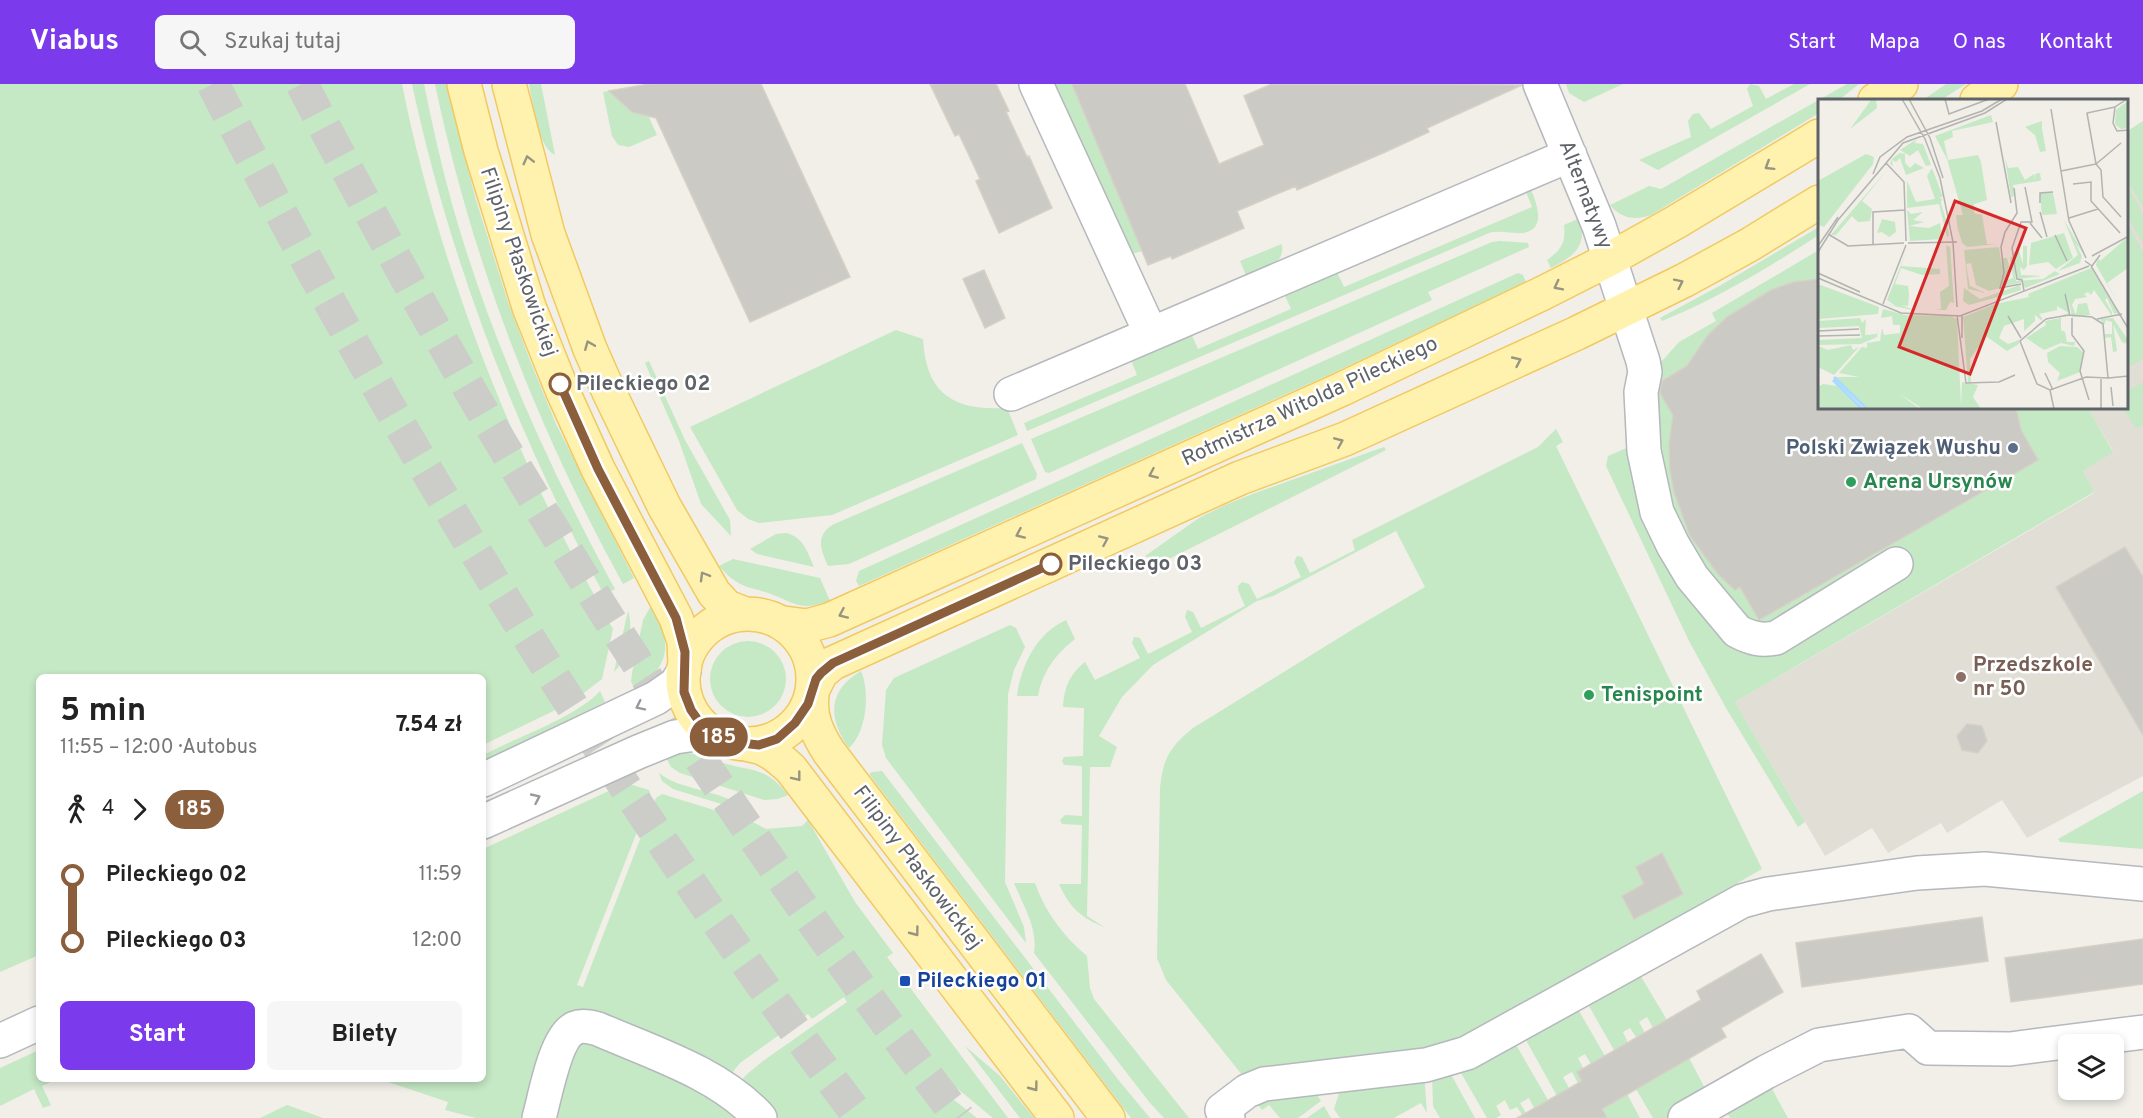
<!DOCTYPE html>
<html lang="pl">
<head>
<meta charset="utf-8">
<style>
  :root { --surface:#fff; --page:#f6f6f6; --text:#222; --muted:#767676; --accent:#7c3aed }
  body { margin:0; font-family:Overpass,sans-serif; background:var(--page); color:var(--text); height:100vh; display:flex; flex-direction:column; font-size:22px; white-space:nowrap }
  * { box-sizing:border-box; margin:0 }
  p { font-size:20px; color:var(--muted) }
  .icon { flex:none; width:33px; height:33px; fill:none; stroke:currentColor; stroke-width:2; stroke-linecap:round; stroke-linejoin:round }
  .map { position:relative; flex:1; overflow:hidden }
  .details { position:absolute; left:36px; top:590px; width:450px; height:408px; display:flex; flex-direction:column; background:var(--surface); border-radius:9px; box-shadow:0 3px 9px #0003 }
  .details>* { flex:none }
  .badge { padding:0 12px; border-radius:20px; font-size:21px; line-height:39px }
  .fabs { position:absolute; left:2058px; top:950px; display:grid; gap:12px }
  .fabs a { display:grid; place-items:center; width:66px; height:66px; border-radius:9px; background:var(--surface); box-shadow:0 3px 9px #0003; font-size:30px }
  .map>.badge { position:absolute; translate:-50% -50%; box-shadow:0 0 0 3px #fff }
  .legs { display:flex; align-items:center; gap:9px; height:66px; padding:0 24px; font-size:20px }
  .legs p { margin-inline-start:auto }
  .head { display:flex; align-items:center; justify-content:space-between; height:102px; padding:0 24px }
  h1 { font-size:33px; font-weight:700; line-height:45px }
  .primary-button { display:flex; gap:12px; margin-top:auto; padding:12px 24px }
  .primary-button a { flex:1; height:69px; border-radius:9px; background:var(--accent); color:#fff; font-size:24px; font-weight:700; line-height:69px; text-align:center }
  .primary-button a+a { background:var(--page); color:var(--text) }
  ul { padding:0 24px; list-style:none }
  li { display:flex; align-items:center; gap:21px; height:66px; font-size:22px }
  li i { display:grid; place-items:center; width:9px; height:100%; margin:0 8px; background:currentColor }
  li i::after { content:''; width:15px; height:15px; margin:-8px; border:4px solid; border-radius:50%; background:var(--surface) }
  li p { margin-inline-start:auto }
  li:first-child i { background:linear-gradient(#0000 50%,currentColor 0) }
  li:last-child i { background:linear-gradient(currentColor 50%,#0000 0) }
  header { display:flex; align-items:center; gap:36px; box-sizing:border-box; height:84px; padding:0 30px; background:var(--accent); color:#fff }
  header strong { font-size:28px }
  nav { display:flex; gap:33px; margin-inline-start:auto; font-size:21px }
  .search { width:420px; height:54px; background:var(--page); display:flex; align-items:center; gap:15px; box-sizing:border-box; padding:0 21px; border-radius:9px; color:var(--muted); font-size:22px }
  .map>svg:first-child { display:block }
  .education { fill:#e1ded6 }
  .green { fill:#c5e8c5; fill-rule:evenodd }
  .building { fill:#cccac5; stroke:#d6d1c6; stroke-width:1.5 }
  .lines { fill:none; stroke-linecap:round; stroke-linejoin:round }
  .highway-tunnel { stroke:#ccccc8; stroke-width:33; stroke-dasharray:33 16; stroke-linecap:butt }
  .minor-casing { stroke:#b5b8bc; stroke-width:36 }
  .major-casing { stroke:#f2c960; stroke-width:36 }
  .minor { stroke:#fff; stroke-width:33 }
  .major { stroke:#fff2af; stroke-width:33 }
  .oneway { stroke:#979581 }
  .oneway2 { stroke:#979a9d }
  .line-1-casing { stroke:#fff; stroke-width:14 }
  .line-1 { stroke:#8b5e3c; stroke-width:9 }
  .stop-1-dot { fill:#fff; stroke:#8b5e3c; stroke-width:3 }
  .service-dot { fill:#5c6f8a; stroke:#fff; stroke-width:2 }
  .leisure-dot { fill:#2e9e5b; stroke:#fff; stroke-width:2 }
  .education-dot { fill:#8d6e63; stroke:#fff; stroke-width:2 }
  .transit-dot { fill:#1a4fb4; stroke:#fff; stroke-width:2 }
  .labels { text-anchor:middle; dominant-baseline:central; stroke-width:5; stroke-linejoin:round; paint-order:stroke }
  .street-label { font-size:21px; fill:#5f6368; stroke:#fff }
  .stop-label { font-size:21px; font-weight:bold; fill:#5f6368; stroke:#fff; text-anchor:start }
  .service-label { font-size:21px; font-weight:bold; fill:#4e5e75; stroke:#fff; text-anchor:end }
  .leisure-label { font-size:21px; font-weight:bold; fill:#27864d; stroke:#fff; text-anchor:start }
  .education-label { font-size:21px; font-weight:bold; fill:#785e54; stroke:#fff; text-anchor:start }
  .transit-label { font-size:21px; font-weight:bold; fill:#164399; stroke:#fff; text-anchor:start }
  .inset-river { fill:none; stroke:#aadaff; stroke-width:3 }
  .inset-road { fill:none; stroke:#b3b3b1; stroke-width:1.5 }
  .view { fill:#d62828; fill-opacity:0.15; stroke:#d62828; stroke-width:3 }
  .inset-edge { fill:none; stroke:#5f6368; stroke-width:3 }
</style>
</head>
<body>
<header>
<strong>Viabus</strong>
<div class="search"><svg class="icon" aria-label="search" viewBox="0 0 24 24"><circle cx="10" cy="10" r="6"/><path d="M15 15l6 6"/></svg>Szukaj tutaj</div>
<nav><a>Start</a><a>Mapa</a><a>O nas</a><a>Kontakt</a></nav>
</header>
<div class="map">
<svg width="2143" height="1034" viewBox="0 0 2143 1034">
  <rect width="100%" height="100%" fill="#f1efe8"/>
  <path class="education" d="M2127,97L2143,124V692L2027,754L2002,716L1947,749L1941,739L1888,769L1872,744L1825,772L1735,618L2094,409L2083,387L2113,367L2088,324H2126Z"/>
  <path class="green" d="M0,0H402C426,121 468,246 518,359C546,423 579,484 613,545L602,595L572,618L483,661V592H39V871L0,888Z
    M412,0H424C432,40 441,80 452,120C490,254 548,382 615,505L610,508L602,507C516,347 450,178 412,0Z
    M435,0H446L476,116L508,218L531,279L556,340L634,494L623,500C536,342 472,177 435,0Z
    M529,0H541L555,71C537,62 533,18 529,0Z
    M1049,0H1131L1142,167L1128,171Z
    M1566,0H1623L1584,18L1569,9Z
    M1750,0L1759,2L1766,15L1794,0H1810L1658,86L1639,76L1691,53L1688,37L1693,30L1699,29L1711,45L1753,22L1747,5Z
    M1847,0H1859L1839,16H1819V29L1651,131C1634,137 1621,134 1610,121L1649,102L1661,105Z
    M1946,0H1966L1941,16H1923Z
    M616,6C620,22 631,31 648,31L657,51L629,63L618,61L612,52L603,8Z
    M2143,37V124L2127,97L2126,48Z
    M1529,101C1535,115 1549,145 1523,149C1511,150 1501,146 1489,149L1027,347L1024,339L1137,291L1129,271L1189,245L1198,265L1291,225L1282,205L1334,182L1344,203L1532,123L1526,108Z
    M2127,101L2143,130V160L2127,132Z
    M1580,134C1587,164 1575,171 1551,184L1547,176C1561,166 1566,159 1564,141Z
    M2127,139L2143,168V275L2127,284Z
    M1819,143V151C1769,183 1717,215 1662,237L1660,234L1721,201Z
    M1500,157L1528,159L1529,163L1428,208L1432,216L1049,389L1045,388L1031,355L1492,158Z
    M1282,160C1285,181 1263,188 1248,196L1240,177Z
    M1819,166V324H2088L2113,368L2083,387L2094,408L1735,618L1805,738L1798,743L1726,624L1689,557L1606,382L1608,372L1631,362L1630,290L1663,276L1679,258L1716,237L1712,229Z
    M1518,189L1523,191L1526,198L1335,288L859,502L856,497L859,487Z
    M896,246L923,255C926,310 953,327 1007,324L1018,351L832,431L759,439L748,435L737,426L690,343Z
    M649,277L685,356L730,436L731,452L701,420L679,357L645,279Z
    M2143,298V341L2136,345L2123,324H2126L2127,307Z
    M1556,345L1563,358L1556,362L1762,785L1650,849L1463,961L1247,997L1166,896L1157,874L1160,704C1163,674 1170,663 1193,644L1355,544L1425,503L1396,447L1273,512L1257,517L1153,581L1122,613L1099,652L1117,663L1110,683H1090L1087,832L1104,843C1080,833 1070,824 1059,800H1081L1082,741L1062,740L1060,736L1065,731L1082,732V682L1064,681L1062,677L1064,673L1083,672L1084,624L1063,623C1064,603 1070,590 1085,578L1095,596L1140,574L1132,559L1134,553L1140,554L1148,570L1192,548L1185,533L1187,526L1193,528L1201,544L1245,522L1238,506V502L1242,498L1249,500L1257,515L1301,493L1294,478L1297,472L1302,473L1310,489L1355,466L1352,456L1538,363Z
    M1022,359L1037,390L1036,395L849,480L828,482C821,466 815,453 832,441Z
    M1384,363L1386,366L1161,479L1145,472L1199,434L1223,422L1255,409Z
    M786,449C803,453 807,467 814,483L757,470L750,465L776,450Z
    M733,475L820,494L830,517C822,519 815,522 807,522C796,522 786,516 776,512C749,501 741,507 719,482Z
    M651,522C672,556 672,583 635,605L631,598L632,589L643,536Z
    M628,527C634,543 627,577 614,588Z
    M1066,536L1075,555C1055,571 1043,587 1038,612H1017C1021,581 1037,549 1066,536Z
    M1010,541L1016,544L1025,563L1014,586L1008,610L1005,798L1024,843L1026,859L886,674L882,661L886,606L894,594Z
    M710 595a38 38 0 1 1 76 0a38 38 0 1 1-76 0Z
    M861,587C870,607 867,648 849,664C828,635 827,607 861,587Z
    M600,607L605,618L483,677V671C517,653 575,634 600,607Z
    M683,669C698,669 709,675 723,679C754,688 766,683 788,711L778,715L764,716L680,689L671,683L666,674Z
    M882,687L1120,998L1150,1034H1131L869,690L872,688Z
    M659,689C684,709 725,704 747,728L673,705L662,697Z
    M626,699L649,706L651,712L577,901L583,903L656,714L662,710L753,738L766,745L802,742L808,736L855,818L893,869L887,873L1008,1034H993L953,1001L954,1016L977,1034H476L445,1026L448,1018L379,995L483,994V765ZM844,913L847,918L763,977L746,991L740,998L730,991L740,979L808,930L812,935Z
    M2143,707V765L2060,758L2058,755Z
    M1014,799H1035C1045,828 1064,853 1087,872L1090,904L1094,915L1189,1034H1164L1150,1019L1034,869C1038,844 1023,821 1014,799Z
    M1637,886L1667,936L1653,944L1647,933L1639,938L1645,949L1636,953L1630,944L1623,948L1628,959L1614,966L1585,915Z
    M1575,920L1605,972L1591,980L1585,970L1578,974L1583,984L1582,997L1578,999L1572,988L1563,993L1569,1004L1557,1012L1522,949Z
    M1512,954L1548,1016L1534,1024L1529,1014L1520,1019L1526,1029L1522,1031L1517,1023L1510,1026L1505,1016L1496,1022L1501,1031L1496,1034H1487L1457,982Z
    M965,962L1000,992L1034,1034H1020Z
    M39,966V994L57,995L42,1002L51,1021L43,1024L34,1005L0,1022V984Z
    M1689,974L1709,1012L1670,1034H1653L1636,1005Z
    M1448,985L1475,1034H1440L1433,1022L1432,988Z
    M1424,989L1427,1029L1421,1019L1394,1034H1340L1334,1025L1342,1000Z
    M1767,996L1788,1034H1730L1723,1021Z
    M1312,1003L1321,1017L1298,1034H1280L1269,1021L1262,1026L1252,1013Z
    M1627,1010L1640,1034H1606L1602,1025Z
    M287,1021L323,1034H260Z
    M1324,1022L1331,1034H1307Z"/>
  <path class="building" d="M649,0H761L850,193L750,238L656,34L632,28L609,7Z
    M930,0H996L1009,27L1006,28L1027,73L1029,72L1052,124L999,149L976,97L980,95L959,50L955,52Z
    M1072,0H1185L1219,80L1264,61L1244,12L1272,0L1522,1L1427,44L1429,48L1383,69L1297,106L1296,102L1237,127L1244,144L1172,175L1171,172L1148,181Z
    M984,186L1005,234L985,244L963,195Z
    M1819,195V324H2016L2021,346L2038,376L1759,536L1740,503L1735,506L1718,490L1690,452L1674,408L1670,385L1669,361L1673,331L1660,309L1662,297L1687,282L1708,251L1727,233L1771,206L1794,198Z
    M2125,463L2143,493V651L2056,503Z
    M1967,640L1982,642L1987,657L1978,669L1962,666L1957,652Z
    M1662,769L1683,810L1634,835L1622,812L1644,800L1636,783Z
    M1982,833L1988,877L1802,903L1796,859Z
    M2143,855V900L2011,918L2005,874Z
    M1761,870L1783,908L1721,944L1726,953L1602,1025L1607,1034H1517L1582,997L1577,988L1701,916L1697,907Z"/>
  <g class="lines">
    <path class="highway-tunnel" d="M213,0C400,363 614,708 860,1034
      M302,0C490,363 709,711 959,1034"/>
    <defs>
      <path id="minor" d="M1036,0L1151,250
        M1540,0L1599,142L1643,277L1645,288L1641,308L1644,367L1657,428L1673,461L1692,493L1737,547C1750,554 1761,557 1776,554L1896,480
        M1011,310L1570,71
        M483,696L656,614L676,600L684,587
        M483,738L638,668L675,653L696,650L722,655
        M0,957L39,939
        M539,1034C545,1013 555,953 575,944C582,941 591,943 598,945C653,969 719,989 760,1034
        M1228,1034L1222,1026L1247,1007L1264,1000L1426,981L1467,969L1742,817L1768,810L1917,789L1985,785L2143,800
        M1685,1034L1766,988L1819,961L1909,947L1928,964L2010,965L2143,948"/>
      <path id="major" d="M464,0L481,67L529,223L563,308L598,385L676,534L684,557L685,581
        M509,0L548,150L590,265L609,308L664,422L714,509L727,523L745,530
        M1875,16L1901,0
        M1977,16L2001,0
        M683 595a65 65 0 1 1 130 0a65 65 0 1 1-130 0Z
        M784,539L807,542L829,536L1342,305L1543,209L1610,175L1676,138L1819,52
        M813,605L821,589L833,579L1240,394L1345,355L1577,249L1685,196L1749,161L1819,118
        M812,611C809,633 818,651 829,668L1108,1034
        M750,661C767,663 779,674 791,685L1057,1034"/>
    </defs>
    <use href="#minor" class="minor-casing"/>
    <use href="#major" class="major-casing"/>
    <use href="#minor" class="minor"/>
    <use href="#major" class="major"/>
  </g>
  <defs><path id="oneway-chevron" d="M-2-3.5L2.5 0L-2 3.5" fill="none" stroke-width="1.6" stroke-linecap="round" stroke-linejoin="round" transform="scale(1.5)"/></defs>
  <g class="oneway">
    <use href="#oneway-chevron" transform="translate(528 76) rotate(-104)"/>
    <use href="#oneway-chevron" transform="translate(1769 82) rotate(148)"/>
    <use href="#oneway-chevron" transform="translate(1679 199) rotate(-26)"/>
    <use href="#oneway-chevron" transform="translate(1558 202) rotate(153)"/>
    <use href="#oneway-chevron" transform="translate(589 261) rotate(-112)"/>
    <use href="#oneway-chevron" transform="translate(1517 277) rotate(-25)"/>
    <use href="#oneway-chevron" transform="translate(1339 358) rotate(-23)"/>
    <use href="#oneway-chevron" transform="translate(1153 390) rotate(156)"/>
    <use href="#oneway-chevron" transform="translate(1020 450) rotate(156)"/>
    <use href="#oneway-chevron" transform="translate(1104 456) rotate(-24)"/>
    <use href="#oneway-chevron" transform="translate(704 492) rotate(-120)"/>
    <use href="#oneway-chevron" transform="translate(843 530) rotate(156)"/>
    <use href="#oneway-chevron" transform="translate(797 693) rotate(52)"/>
    <use href="#oneway-chevron" transform="translate(915 848) rotate(53)"/>
    <use href="#oneway-chevron" transform="translate(1034 1003) rotate(53)"/>
  </g>
  <g class="oneway2">
    <use href="#oneway-chevron" transform="translate(640 622) rotate(154)"/>
    <use href="#oneway-chevron" transform="translate(536 714) rotate(-25)"/>
  </g>
  <g class="lines">
    <defs>
      <path id="line-1" d="M560,300L598,385L676,534L685,568L684,608L691,626L698,636L714,651L732,658L759,661L777,655L795,639L808,620L816,595L821,589L833,579L1051,480"/>
    </defs>
    <use href="#line-1" class="line-1-casing"/>
    <use href="#line-1" class="line-1"/>
  </g>
  <g class="stop-1-dot">
    <circle cx="560" cy="300" r="10"/>
    <circle cx="1051" cy="480" r="10"/>
  </g>
  <circle class="service-dot" cx="2013" cy="364" r="6"/>
  <g class="leisure-dot">
    <circle cx="1851" cy="398" r="6"/>
    <circle cx="1589" cy="611" r="6"/>
  </g>
  <circle class="education-dot" cx="1961" cy="593" r="6"/>
  <rect class="transit-dot" x="899" y="891" width="12" height="12" rx="3"/>
  <g class="labels">
    <g class="street-label">
      <text transform="translate(1585 111) rotate(69)">Alternatywy</text>
      <text transform="translate(518 178) rotate(71)">Filipiny Płaskowickiej</text>
      <text transform="translate(1310 318) rotate(-25)">Rotmistrza Witolda Pileckiego</text>
      <text transform="translate(917 784) rotate(53)">Filipiny Płaskowickiej</text>
    </g>
    <g class="stop-label">
      <text x="576" y="300">Pileckiego 02</text>
      <text x="1068" y="480">Pileckiego 03</text>
    </g>
    <g class="service-label">
      <text x="2001" y="364">Polski Związek Wushu</text>
    </g>
    <g class="leisure-label">
      <text x="1863" y="398">Arena Ursynów</text>
      <text x="1601" y="611">Tenispoint</text>
    </g>
    <g class="education-label">
      <text x="1973" y="581">Przedszkole<tspan x="1973" dy="24">nr 50</tspan></text>
    </g>
    <g class="transit-label">
      <text x="917" y="897">Pileckiego 01</text>
    </g>
  </g>
  <g transform="translate(1818 15)">
    <rect width="310" height="310" fill="#f1efe8"/>
    <path d="M53,1H58L59,9L32,30ZM310,2V29L303,30L297,25L298,11ZM173,16L175,23L134,32L135,38L126,42L130,61L160,56L163,63L169,101L156,105V114L164,116L169,145H179L149,148L144,144L140,130L141,141L138,116H145L129,60L117,37ZM224,22V30L228,52L222,53L217,36L207,28ZM99,40L96,44L105,45L113,66L108,67L100,51L92,57L82,51ZM82,54L87,55V64L92,69L97,64L106,69L88,76L82,59L78,63L74,61L75,67L72,65L73,62L75,59ZM48,55L56,58L55,65L6,128L0,126V82ZM187,59L190,69L200,68L207,81L216,75L217,82V75L222,74L223,81L221,82L195,86L197,97L193,98ZM114,69L125,98H121L124,100L123,104L128,121L131,137L129,138L121,105L89,109V82L98,103L117,100L109,77ZM70,70L44,102L54,110L52,122L40,123L34,117L18,136H13ZM222,94H235L239,115L224,116ZM89,111L93,115L105,113L95,121L106,123L91,127L111,129L122,124L124,140L92,142ZM64,120L77,123L78,133L71,138L64,133L59,134ZM246,121L266,155L257,144L264,157L262,164L240,172L260,156ZM246,134L255,159L238,170L230,163L211,166L213,144ZM310,138V169L289,184L299,202L278,166L280,159L282,162ZM91,146L83,167L122,170V175L104,176L83,169L77,185L90,187L91,196L90,207L83,206L99,212L76,207L67,204L78,207L69,201ZM128,146L132,148L136,204L132,203L128,211H117L123,210L122,193L131,187ZM205,147H209V167L206,171L202,168L203,176L224,177L200,180L195,153L201,152L205,165ZM181,148L185,173L182,189L171,192L158,186L153,164L148,165L152,187L168,194L150,190L146,151ZM192,158H195L198,182L225,180L237,172L242,175L207,189L204,183L184,188V159H189L191,166L189,181L195,179ZM273,169L300,214L296,215L289,199L287,201L294,213V217L276,191L273,196L270,193L266,195L269,198L257,200L254,206L258,216L260,205L269,204L272,216L254,218L251,202L252,215L241,217L251,214L239,207V211L221,215L224,219V222L217,216V222L206,232V220L186,227L181,239L190,245L201,241V245L189,252L168,237L152,260L153,283H150L145,218L177,205L211,198L210,195ZM0,185L61,208L60,215L0,220ZM202,186L203,191L194,194L151,206L145,202L146,189L162,200ZM65,210L87,216L132,217L139,220L143,307L144,283L160,286L155,298L163,310H105L79,293L102,310H50L16,278H41L21,274L44,248L49,249V244L62,242L64,229L66,236L82,234V226H75L74,217L63,219ZM42,219L44,224L48,220L47,236L59,235L60,229L59,238L43,245L0,246V241L44,239L41,227L0,229V222ZM243,219V231L247,233L249,243H257L256,247L243,244L226,251L208,239L228,226L227,222ZM295,219L310,241V245L304,243L295,225L299,252L295,253L293,238L287,239V235H294V223L288,221L286,226L282,220ZM33,246L35,251L41,248L16,276L0,268V247L10,251ZM242,247L259,248L265,253L262,273L239,282L242,274L230,263L229,254ZM5,285L19,287L42,310H0V288Z" fill="#c5e8c5"/>
    <path class="inset-river" d="M16,278L49,310M15,281L44,310"/>
    <path class="inset-road" d="M84,0L107,40L122,79L135,143L139,208M91,0L112,39L125,79M127,0L131,15L171,0M309,0L297,8L295,24L299,32L311,31M233,10L251,122L268,159M178,23L193,104M68,64L86,83L88,142M278,65L269,14L297,8M278,65L283,71L285,98L303,118M278,65L303,44M243,72L278,65M55,75L62,58L89,38L164,12L184,0M255,85L273,83V102L302,134M196,89L199,114L187,133L183,148L186,174L182,189L203,185M222,104V94L235,93M222,113L229,138M251,119L280,110M212,124L224,139M10,135L30,147L86,144M237,136L249,162M90,144L139,143M55,146V113L87,111M0,147L20,118M0,153L20,121L85,44L167,14L189,0M274,157L311,137M267,162L274,167L282,156M273,167L311,231M0,174L42,193M0,179L83,214L142,217L271,167M206,192L204,181L199,180L194,149L203,123H214L207,88M247,195L252,217M65,205L88,146M139,216L148,284L181,283L197,276M251,216L274,218L285,225L290,279L268,278L232,291L219,285L202,242L228,220ZM190,217L203,239M254,219V236L266,252L262,272L271,301M279,220L304,215M0,232L41,230M0,237L42,236M144,239V217M227,274L235,291M290,279L311,277M283,280V310M293,288L295,307M232,291L236,310"/>
    <path class="view" d="M137,102L208,129L152,275L81,248Z"/>
    <rect width="310" height="310" class="inset-edge"/>
  </g>
</svg>
<div class="fabs">
<a><svg class="icon" aria-label="layers" viewBox="0 0 24 24"><path d="M12 4l9 5-9 5-9-5zM3 14l9 5 9-5"/></svg></a>
</div>
<b class="badge" style="left:719px;top:653px;background:#8b5e3c;color:#fff">185</b>
<section class="details">
<div class="head"><div><h1>5 min</h1><p>11:55 – 12:00 · Autobus</p></div><b>7.54 zł</b></div>
<div class="legs"><svg class="icon" aria-label="walk" viewBox="0 0 24 24"><circle cx="13" cy="4" r="2"/><path d="M13 8l-2 6 4 7M11 14l-3 7M7 12l3-4h3l4 4"/></svg>4<svg class="icon" aria-label="forward" viewBox="0 0 24 24"><path d="M9 5l7 7-7 7"/></svg><b class="badge" style="background:#8b5e3c;color:#fff">185</b></div>
<ul>
<li><i style="color:#8b5e3c"></i><b>Pileckiego 02</b><p>11:59</p></li>
<li><i style="color:#8b5e3c"></i><b>Pileckiego 03</b><p>12:00</p></li>
</ul>
<div class="primary-button"><a>Start</a><a>Bilety</a></div>
</section>
</div>
</body>
</html>
